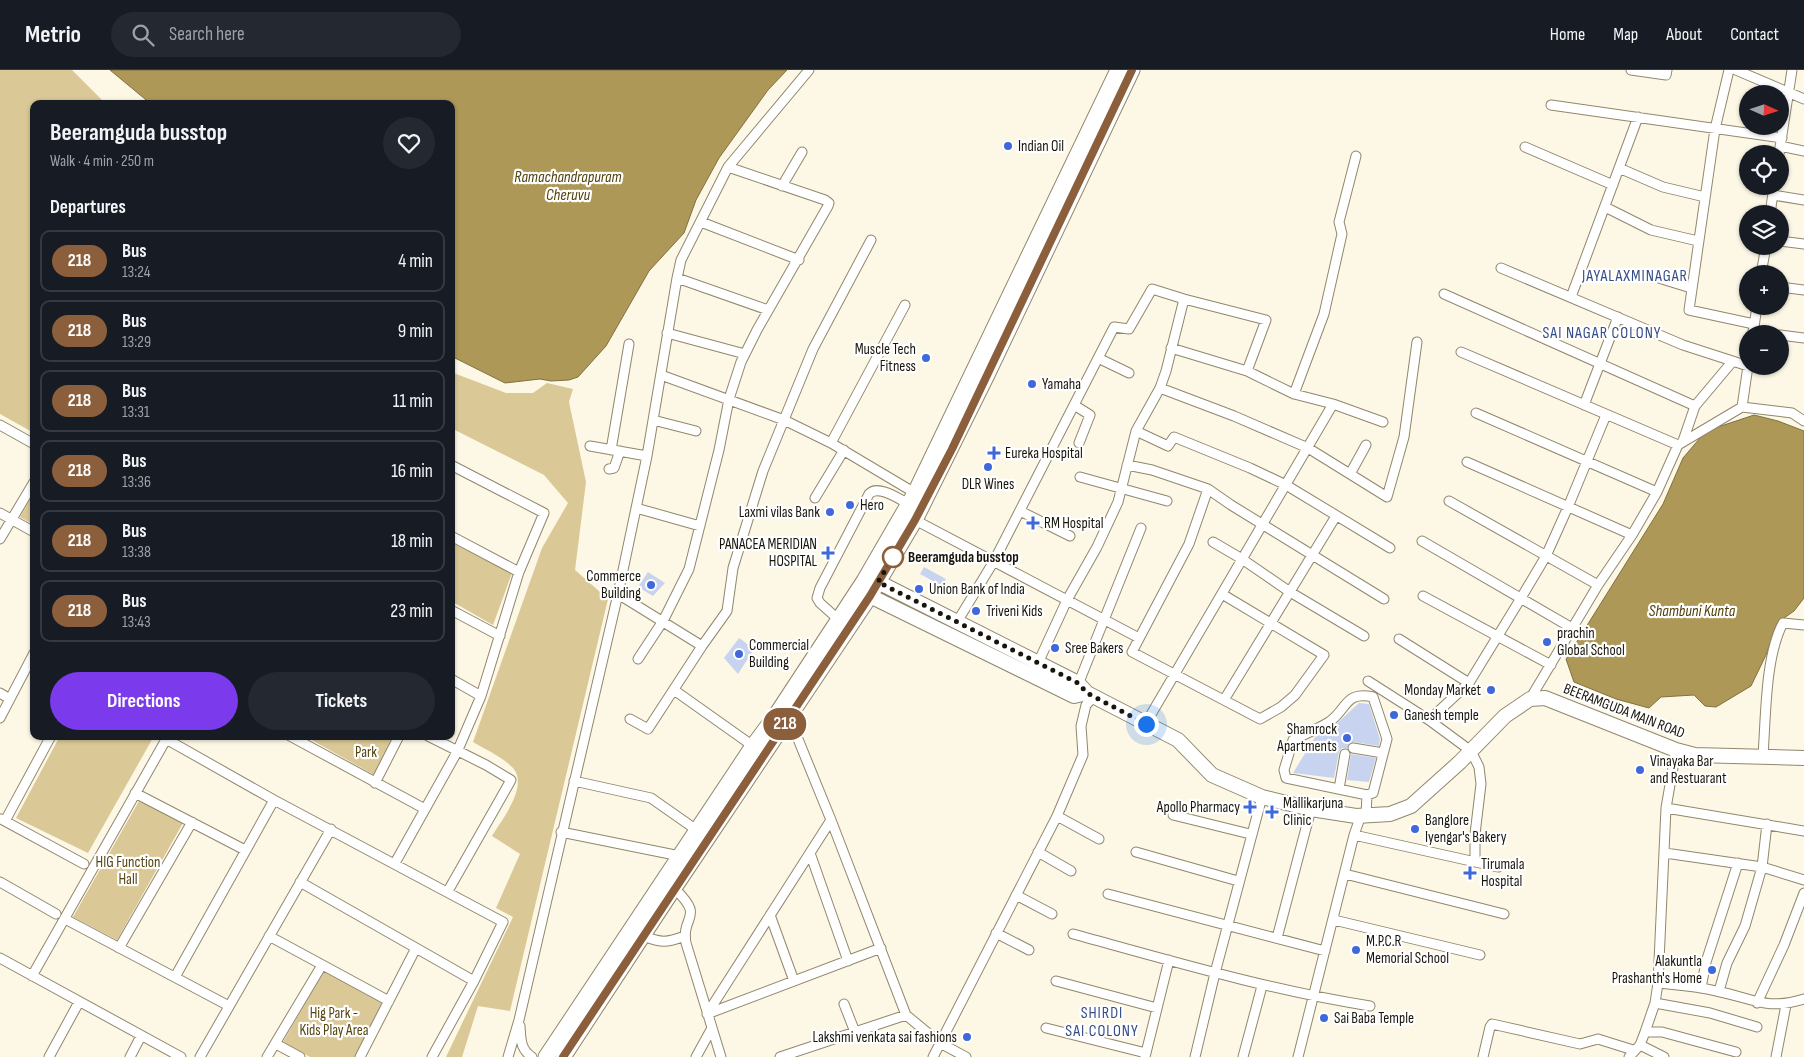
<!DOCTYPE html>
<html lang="en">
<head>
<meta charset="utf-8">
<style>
  :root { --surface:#171b24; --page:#242831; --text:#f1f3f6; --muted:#9ea1a6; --line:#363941; --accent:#7c3aed }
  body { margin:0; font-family:"Sofia Sans Condensed",sans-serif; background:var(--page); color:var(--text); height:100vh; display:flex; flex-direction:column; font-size:19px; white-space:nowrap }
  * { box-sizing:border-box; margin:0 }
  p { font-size:16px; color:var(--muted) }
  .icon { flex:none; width:28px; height:28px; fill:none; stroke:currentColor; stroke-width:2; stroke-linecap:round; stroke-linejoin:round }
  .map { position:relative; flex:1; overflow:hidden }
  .drawer { position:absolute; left:30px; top:30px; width:425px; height:640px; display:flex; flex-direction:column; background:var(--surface); border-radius:10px; box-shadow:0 1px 4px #0004 }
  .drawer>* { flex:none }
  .badge { padding:0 10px; border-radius:16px; font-size:18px; line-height:32px }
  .needle { width:32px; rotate:93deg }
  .tools { position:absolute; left:1739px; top:15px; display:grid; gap:10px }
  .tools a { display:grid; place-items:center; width:50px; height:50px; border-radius:50%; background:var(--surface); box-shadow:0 1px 4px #0004; font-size:25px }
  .you { position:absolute; width:25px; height:25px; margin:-12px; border:4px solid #fff; border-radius:50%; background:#1a73e8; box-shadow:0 0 0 8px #1a73e833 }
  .map>.badge { position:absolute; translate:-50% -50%; box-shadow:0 0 0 2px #fff }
  h2 { padding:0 20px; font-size:19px; line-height:45px }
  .round { display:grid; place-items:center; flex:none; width:52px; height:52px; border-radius:26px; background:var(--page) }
  .summary { display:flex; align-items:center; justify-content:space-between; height:85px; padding:0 20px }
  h1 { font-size:24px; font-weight:700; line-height:38px }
  .button { display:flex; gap:10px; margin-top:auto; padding:10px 20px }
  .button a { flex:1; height:58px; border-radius:30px; background:var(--accent); color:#fff; font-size:20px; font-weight:700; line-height:58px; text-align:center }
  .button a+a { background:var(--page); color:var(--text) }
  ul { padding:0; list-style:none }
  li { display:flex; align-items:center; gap:15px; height:62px; margin:0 10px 8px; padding:0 10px; border:2px solid var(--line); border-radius:10px }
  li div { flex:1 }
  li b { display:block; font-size:19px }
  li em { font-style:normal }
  li .badge { min-width:55px; font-weight:700; text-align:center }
  header { display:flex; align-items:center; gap:30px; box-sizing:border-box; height:70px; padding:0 25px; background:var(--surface); border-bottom:1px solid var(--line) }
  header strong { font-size:24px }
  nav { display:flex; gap:28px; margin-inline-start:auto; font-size:18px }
  .search { width:350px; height:45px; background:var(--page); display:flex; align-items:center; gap:12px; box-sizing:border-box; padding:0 18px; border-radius:28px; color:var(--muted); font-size:19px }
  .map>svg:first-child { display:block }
  .green { fill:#dac896 }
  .water { fill:#ae9857; stroke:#817140 }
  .building { fill:#c8d4ef }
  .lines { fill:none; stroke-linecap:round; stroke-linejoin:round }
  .minor-casing { stroke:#91876d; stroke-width:11 }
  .secondary-casing { stroke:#91876d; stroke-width:16 }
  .trunk-casing { stroke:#91876d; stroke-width:17 }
  .minor { stroke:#fff; stroke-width:9 }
  .secondary { stroke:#fff; stroke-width:14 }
  .trunk { stroke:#fff; stroke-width:15 }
  .line-casing { stroke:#fff; stroke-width:11 }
  .line { stroke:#8b5e3c; stroke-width:8 }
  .walk { stroke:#18150b; stroke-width:5; stroke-dasharray:0 9 }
  .poi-dot { fill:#3f68da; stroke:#fff; stroke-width:2 }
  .stop-dot { fill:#fff; stroke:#8b5e3c; stroke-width:2.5 }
  .labels { text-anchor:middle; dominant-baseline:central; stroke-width:4.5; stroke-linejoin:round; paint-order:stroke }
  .poi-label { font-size:15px; fill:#18150b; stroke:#fff; text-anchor:start }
  .stop-label { font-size:15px; font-weight:bold; fill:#18150b; stroke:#fff; text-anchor:start }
  .street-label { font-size:15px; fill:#18150b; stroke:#fff }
  .park-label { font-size:15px; fill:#564612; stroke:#fff }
  .water-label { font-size:16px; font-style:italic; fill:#50400a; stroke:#fff }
  .neighbourhood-label { font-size:16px; letter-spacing:1px; fill:#354d86; stroke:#fff }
</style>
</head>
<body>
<header>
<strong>Metrio</strong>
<div class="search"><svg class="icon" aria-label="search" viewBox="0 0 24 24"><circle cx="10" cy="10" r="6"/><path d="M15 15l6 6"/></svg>Search here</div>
<nav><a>Home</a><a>Map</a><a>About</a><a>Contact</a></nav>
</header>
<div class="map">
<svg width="1804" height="987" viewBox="0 0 1804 987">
  <rect width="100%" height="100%" fill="#fdf7e6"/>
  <path class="green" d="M0,0H72L106,34H34V363L0,344Z
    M451,302L506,323H533L547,313L573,319L569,332L586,412L575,500L608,529L510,941L478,936L462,987H446L513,847L496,838L520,784L492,766C502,749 530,715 512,697C502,687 485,679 473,672L542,478L568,433L544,405L451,358Z
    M34,422V455L20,447Z
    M451,472L512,503L493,555L451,531Z
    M60,666H154L88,783L16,748Z
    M312,666H393L374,705L310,669Z
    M139,731L183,753L117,870L73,847Z
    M324,901L383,932L355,987H310L283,972Z"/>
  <path class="water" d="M110,0H787L768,20L719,88L696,130L684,163L649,201L606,276L578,307L569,310L551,311L540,309L505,313L451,286V34H151Z
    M1754,345L1778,351L1804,361V528L1794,541L1777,553L1766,585L1751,616L1716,637L1705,636L1694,625L1661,627L1649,638L1616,629L1574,612L1566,589L1663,434L1683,388L1706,361Z"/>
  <path class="building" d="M924,497L946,509L942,516L920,504Z
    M648,502L665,513L653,526L638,517Z
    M739,568L754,579L738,604L724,588Z
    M1359,633L1369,634L1380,669L1379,676L1354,672L1349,674L1347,678H1342L1339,682L1334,708L1293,703L1315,667L1333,657Z
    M1351,684L1376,688L1369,712L1347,710Z"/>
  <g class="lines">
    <defs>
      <path id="minor" d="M1631,0L1666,5L1667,0
        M1729,0L1715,59L1689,240L1754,254
        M1736,0L1804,29
        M1551,35L1782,68
        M1780,76L1804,81
        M1525,77L1613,115
        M1779,84L1792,0
        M1619,98L1663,117L1705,127
        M782,116L802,82
        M1773,125L1804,130
        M1605,137L1651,160L1698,171
        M1770,144L1774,116
        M701,152L799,190
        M1780,171L1804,174
        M1501,198L1683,275L1748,296
        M1761,204L1766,176
        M1649,205L1691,218
        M677,208L768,240
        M1780,217L1804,220
        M1444,224L1695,336
        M1571,227L1638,47
        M1753,261L1773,264
        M667,263L745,284
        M1753,264L1757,236
        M1780,265L1804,268
        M1171,278L1247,301L1294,324L1333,334L1383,352
        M1461,282L1678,375
        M1098,288L1129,303
        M661,305L784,350L831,373L915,423
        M1160,318L1234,346L1308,378L1387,427L1404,367L1417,272
        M1294,324L1324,244L1342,164L1339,152L1356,86
        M1074,335L1090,345L1079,373
        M1584,335L1618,247
        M1742,337L1748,296
        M1476,343L1657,422
        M653,350L696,361
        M0,355L34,374
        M1136,361L1168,376L1174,367L1250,398L1286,415L1390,478
        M1683,371L1695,336L1732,292
        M831,373L905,235
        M590,376L647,386
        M611,380L629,274
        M1467,392L1632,465
        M1127,395L1152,400L1208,419L1189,474L1132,582L1260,649L1281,637L1295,625L1324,585L1222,524
        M609,399L614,398L620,381
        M1350,404L1366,375
        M1080,407L1167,431
        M1208,419L1231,435L1384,529
        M815,428L844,380
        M1449,431L1598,515
        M636,438L700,456
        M1020,441L1070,466
        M0,443L34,462
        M915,450L1139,568
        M451,466L519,502
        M0,469L34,412
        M1422,471L1572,558
        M1213,472L1242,489L1290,522L1364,566
        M618,524L702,576
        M1423,526L1551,595
        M451,540L500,566
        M839,550L820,533L817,528L820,518L869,424C878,414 899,429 909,434
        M957,552L994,491L1114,257L1129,259L1152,219L1184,229L1266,250L1247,301
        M1399,569L1469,613
        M638,589L663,551L689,499L719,380L729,329L741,292L757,260L828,136L829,133L825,130L728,97
        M1038,593L1067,530L1097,477L1118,432L1136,361L1160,318L1166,301L1184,229
        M451,609L481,626
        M1368,611L1429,650L1469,613L1521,528L1546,486L1568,437L1606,345
        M1077,617L1141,458
        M674,620L753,676
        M0,623L10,629
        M1530,629L1598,515L1632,465L1657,422L1678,375L1742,337L1792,343L1804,351
        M1224,630L1336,446
        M789,647L831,750L906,945L940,973L966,987
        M0,648L34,583
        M630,649L648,659L702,576L727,541L733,498L763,401L813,279L871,170
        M1429,650L1471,681L1479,697L1481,714L1475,764V792
        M1146,653L1333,334
        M290,666L425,739
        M428,666L486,695L511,710L448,821
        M166,669L274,730L503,852L474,911L432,987
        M1353,678L1383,683
        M1763,685C1766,646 1765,587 1783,553L1804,555
        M574,711L651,728L698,761
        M375,713L399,666
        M1339,719L1345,684
        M135,723L245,780
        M1666,738L1804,761
        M1173,745L1250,764
        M1366,745L1367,725L1373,723L1387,669L1373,627C1344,621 1348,639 1329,652C1318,659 1305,664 1293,670L1284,700L1286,708L1367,725
        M1057,746L1099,769
        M1,749L84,794
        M5,751L51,666
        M561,762L680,786
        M1354,765L1498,797
        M1038,782L1071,801
        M1136,782L1238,811
        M810,783L848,891
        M1665,783L1762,797L1804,810
        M395,793L457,682L481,626L519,502L544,443L451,395
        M1345,804L1504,844
        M0,812L56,844
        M300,812L474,911
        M674,818C706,849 681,844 686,873L721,987
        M1108,824L1325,881
        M1016,825L1052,844
        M770,845L794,911
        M65,849L229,936
        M1334,850L1480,885
        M996,863L1029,880
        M1073,864C1172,891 1269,920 1370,936
        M269,866L389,931
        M643,866C662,873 666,873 685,866
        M1277,868L1311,739
        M119,878L192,752
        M0,888L181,987
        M32,906L168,666
        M175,907L274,730
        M1056,911L1157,938
        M1658,913C1677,915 1697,916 1716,921C1753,928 1765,941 1804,929
        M1701,918L1706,892L1738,793
        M1719,921L1727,893L1745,856L1762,797L1767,754
        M1655,933L1710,943L1757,957
        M1757,933L1784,875L1804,823
        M844,934L855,962
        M707,944L831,750
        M707,944L881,878
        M520,956C521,969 520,979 532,987
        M1046,958L1146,983
        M1645,962H1662L1736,982
        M276,974L300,987
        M1640,975L1664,987
        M49,987L79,932
        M130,987L141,966
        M200,987L331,759
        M267,987L322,895
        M360,987L416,878
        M508,987L519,950L618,524L647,386L677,208L681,190L728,97L809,0
        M696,987L712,958
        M780,987L906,945
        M933,987L1057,746L1083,685L1081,656L1086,635L1094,626
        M1145,987L1169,890
        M1195,987L1215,903L1262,727
        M1243,987L1262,916
        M1298,987L1354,765L1361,745
        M1483,987L1490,957L1492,954L1580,974L1598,969L1633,980
        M1629,987L1640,975L1645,962L1655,933L1658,913L1666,738L1676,680
        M1776,987L1786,935"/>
      <path id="secondary" d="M878,512L1078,613L1087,623L1178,670L1212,705L1262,727L1311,739L1356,746L1390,744L1411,736L1460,692L1505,646L1530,629L1545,628L1676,680L1695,685L1804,688
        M870,526L1074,626L1087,623"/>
      <path id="trunk" d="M546,987L753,676L776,645L864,511L915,423L1118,0
        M563,987L674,818L870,526L915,450L986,307L1132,0"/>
    </defs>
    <use href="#minor" class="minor-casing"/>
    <use href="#secondary" class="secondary-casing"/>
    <use href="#trunk" class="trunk-casing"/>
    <use href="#minor" class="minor"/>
    <use href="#secondary" class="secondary"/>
    <use href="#trunk" class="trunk"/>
  </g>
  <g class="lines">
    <defs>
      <path id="line" d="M563,987L870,526L915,450L952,379L1132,0"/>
    </defs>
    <use href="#line" class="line-casing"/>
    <use href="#line" class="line"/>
    <path class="walk" d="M893,487L878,512L1078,613L1087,623L1146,654"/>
  </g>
  <g class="poi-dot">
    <circle cx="1008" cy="76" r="5"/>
    <circle cx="926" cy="288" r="5"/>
    <circle cx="1032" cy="314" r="5"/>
    <path d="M991.5 375.5h5v5h5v5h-5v5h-5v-5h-5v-5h5z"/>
    <circle cx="988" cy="397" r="5"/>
    <circle cx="850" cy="435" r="5"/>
    <circle cx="830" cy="442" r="5"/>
    <path d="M1030.5 445.5h5v5h5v5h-5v5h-5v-5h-5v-5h5z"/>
    <path d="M825.5 475.5h5v5h5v5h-5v5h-5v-5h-5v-5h5z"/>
    <circle cx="651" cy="515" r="5"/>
    <circle cx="919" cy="519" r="5"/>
    <circle cx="976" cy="541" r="5"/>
    <circle cx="1547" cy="572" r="5"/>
    <circle cx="1055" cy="578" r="5"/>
    <circle cx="739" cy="584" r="5"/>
    <circle cx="1491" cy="620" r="5"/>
    <circle cx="1394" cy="645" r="5"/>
    <circle cx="1347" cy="668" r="5"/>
    <circle cx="1640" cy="700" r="5"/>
    <path d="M1247.5 729.5h5v5h5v5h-5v5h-5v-5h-5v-5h5z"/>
    <path d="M1269.5 734.5h5v5h5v5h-5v5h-5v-5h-5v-5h5z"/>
    <circle cx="1415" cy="759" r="5"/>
    <path d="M1467.5 795.5h5v5h5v5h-5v5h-5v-5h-5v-5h5z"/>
    <circle cx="1356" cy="880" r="5"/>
    <circle cx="1712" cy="900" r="5"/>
    <circle cx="1324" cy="948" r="5"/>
    <circle cx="967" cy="967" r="5"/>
  </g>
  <circle class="stop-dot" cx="893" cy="487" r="10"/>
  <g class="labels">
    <g class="poi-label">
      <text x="1018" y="76">Indian Oil</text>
      <text x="916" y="279" text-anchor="end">Muscle Tech<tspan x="916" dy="17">Fitness</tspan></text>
      <text x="1042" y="314">Yamaha</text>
      <text x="1005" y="383">Eureka Hospital</text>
      <text x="988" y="414" text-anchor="middle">DLR Wines</text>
      <text x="860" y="435">Hero</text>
      <text x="820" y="442" text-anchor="end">Laxmi vilas Bank</text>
      <text x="1044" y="453">RM Hospital</text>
      <text x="817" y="474" text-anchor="end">PANACEA MERIDIAN<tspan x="817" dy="17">HOSPITAL</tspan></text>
      <text x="641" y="506" text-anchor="end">Commerce<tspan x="641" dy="17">Building</tspan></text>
      <text x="929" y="519">Union Bank of India</text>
      <text x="986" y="541">Triveni Kids</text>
      <text x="1557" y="563">prachin<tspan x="1557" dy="17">Global School</tspan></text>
      <text x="749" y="575">Commercial<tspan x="749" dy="17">Building</tspan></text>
      <text x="1065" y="578">Sree Bakers</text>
      <text x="1481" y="620" text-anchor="end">Monday Market</text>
      <text x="1404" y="645">Ganesh temple</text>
      <text x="1337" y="659" text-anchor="end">Shamrock<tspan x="1337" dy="17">Apartments</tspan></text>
      <text x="1650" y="691">Vinayaka Bar<tspan x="1650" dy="17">and Restuarant</tspan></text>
      <text x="1283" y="733">Mallikarjuna<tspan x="1283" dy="17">Clinic</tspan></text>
      <text x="1240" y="737" text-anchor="end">Apollo Pharmacy</text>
      <text x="1425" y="750">Banglore<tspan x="1425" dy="17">Iyengar's Bakery</tspan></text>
      <text x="1481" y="794">Tirumala<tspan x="1481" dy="17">Hospital</tspan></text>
      <text x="1366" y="871">M.P.C.R<tspan x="1366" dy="17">Memorial School</tspan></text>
      <text x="1702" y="891" text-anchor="end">Alakuntla<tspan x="1702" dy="17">Prashanth's Home</tspan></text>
      <text x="1334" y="948">Sai Baba Temple</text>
      <text x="957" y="967" text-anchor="end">Lakshmi venkata sai fashions</text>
    </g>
    <g class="stop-label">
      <text x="908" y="487">Beeramguda busstop</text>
    </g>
    <g class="street-label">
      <text transform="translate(1624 641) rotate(21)">BEERAMGUDA MAIN ROAD</text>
    </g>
    <g class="park-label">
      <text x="366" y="682">Park</text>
      <text x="128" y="792">HIG Function<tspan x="128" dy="17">Hall</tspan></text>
      <text x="334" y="943">Hig Park -<tspan x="334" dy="17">Kids Play Area</tspan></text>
    </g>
    <g class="water-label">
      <text x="568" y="107">Ramachandrapuram<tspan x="568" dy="18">Cheruvu</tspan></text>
      <text x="1692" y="541">Shambuni Kunta</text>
    </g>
    <g class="neighbourhood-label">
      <text x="1635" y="206">JAYALAXMINAGAR</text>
      <text x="1602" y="263">SAI NAGAR COLONY</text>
      <text x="1102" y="943">SHIRDI<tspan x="1102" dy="18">SAI COLONY</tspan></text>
    </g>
  </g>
</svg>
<div class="tools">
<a><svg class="needle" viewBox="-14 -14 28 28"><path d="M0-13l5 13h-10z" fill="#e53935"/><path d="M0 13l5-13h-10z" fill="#9ea1a6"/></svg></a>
<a><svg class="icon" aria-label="locate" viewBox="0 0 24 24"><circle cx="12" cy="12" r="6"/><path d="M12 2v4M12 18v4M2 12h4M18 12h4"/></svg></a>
<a><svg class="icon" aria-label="layers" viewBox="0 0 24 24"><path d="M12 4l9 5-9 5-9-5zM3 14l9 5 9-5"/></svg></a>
<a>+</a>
<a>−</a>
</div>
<div class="you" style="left:1146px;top:654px"></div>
<b class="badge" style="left:785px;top:654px;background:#8b5e3c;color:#fff">218</b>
<section class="drawer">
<div class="summary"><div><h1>Beeramguda busstop</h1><p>Walk · 4 min · 250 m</p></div><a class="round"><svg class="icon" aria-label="heart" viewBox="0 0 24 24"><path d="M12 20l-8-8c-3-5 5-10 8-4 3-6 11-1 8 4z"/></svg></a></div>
<h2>Departures</h2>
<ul>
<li><span class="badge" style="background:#8b5e3c;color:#fff">218</span><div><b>Bus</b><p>13:24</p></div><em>4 min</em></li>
<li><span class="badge" style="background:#8b5e3c;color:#fff">218</span><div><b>Bus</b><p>13:29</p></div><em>9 min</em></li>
<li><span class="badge" style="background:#8b5e3c;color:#fff">218</span><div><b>Bus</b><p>13:31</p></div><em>11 min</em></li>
<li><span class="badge" style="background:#8b5e3c;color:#fff">218</span><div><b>Bus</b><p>13:36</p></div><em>16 min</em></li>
<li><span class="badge" style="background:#8b5e3c;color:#fff">218</span><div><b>Bus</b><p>13:38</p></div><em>18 min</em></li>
<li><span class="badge" style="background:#8b5e3c;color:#fff">218</span><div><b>Bus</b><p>13:43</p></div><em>23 min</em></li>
</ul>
<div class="button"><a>Directions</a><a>Tickets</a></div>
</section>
</div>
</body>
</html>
